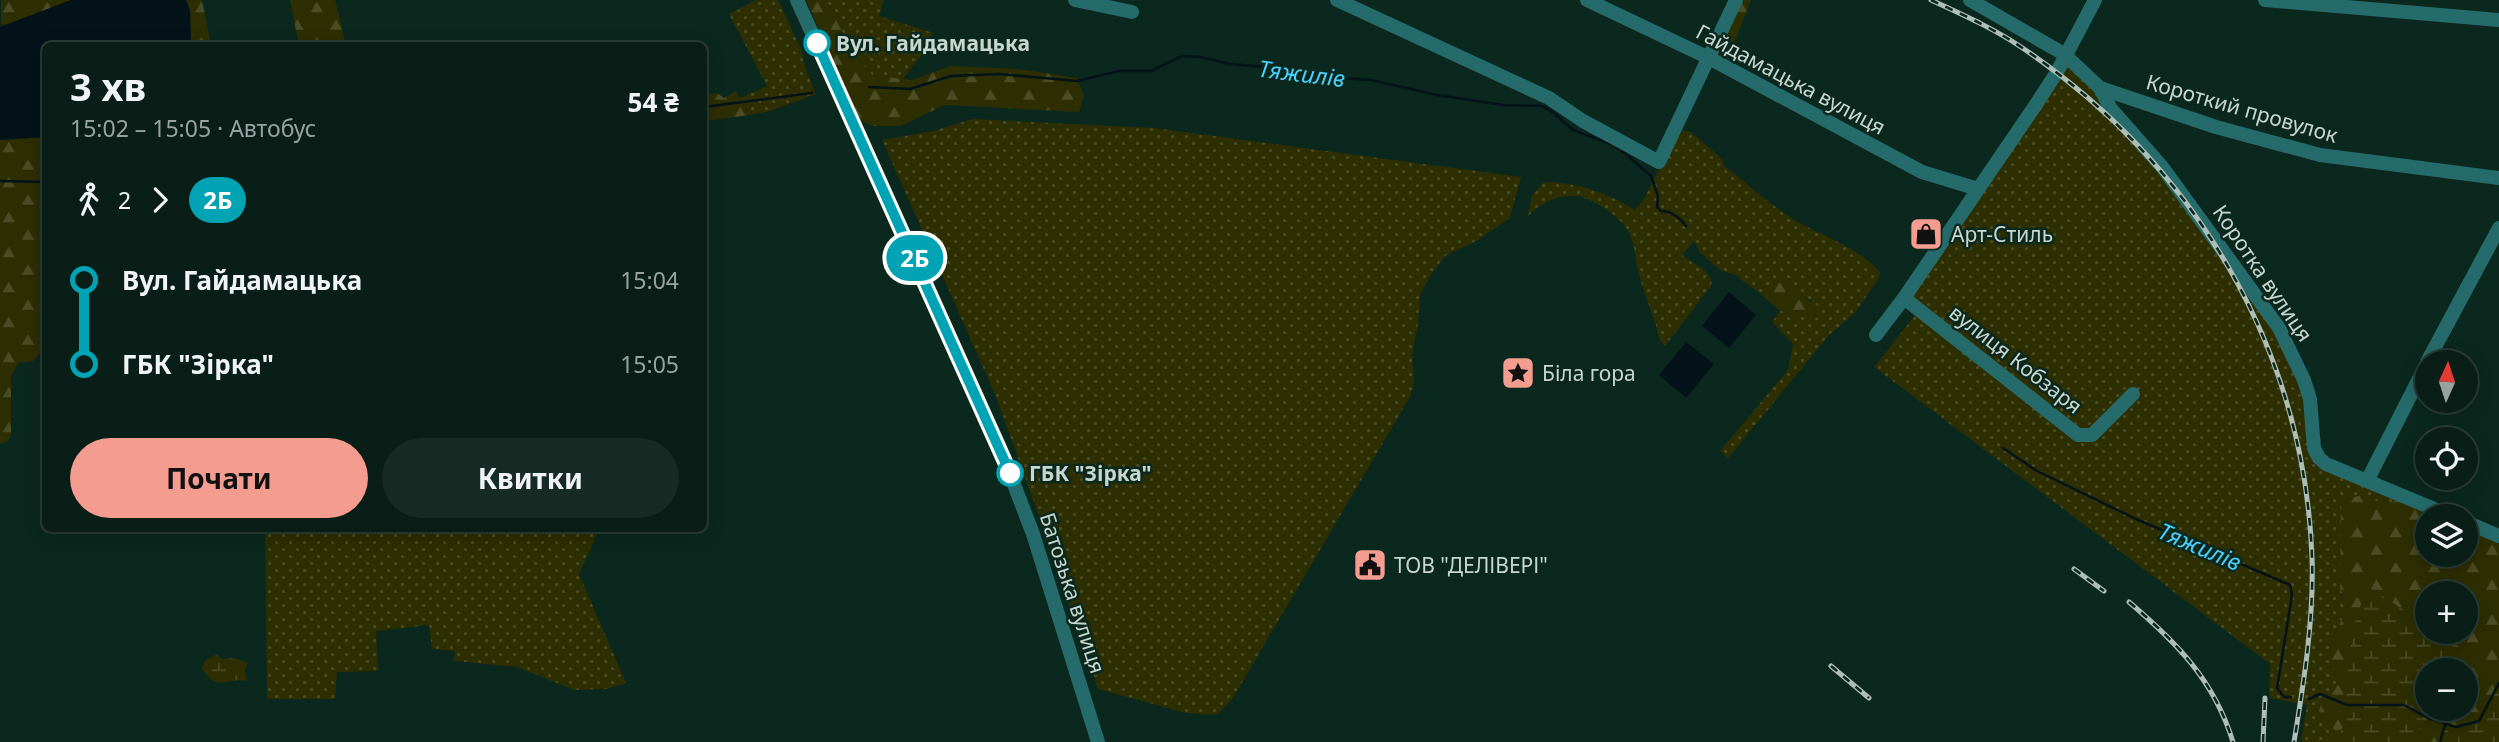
<!DOCTYPE html>
<html lang="uk">
<head>
<meta charset="utf-8">
<style>
  :root { --surface:#081e16; --page:#162b23; --text:#f1f3f6; --muted:#98a2a1; --line:#293c35; --accent:#f59c91 }
  body { margin:0; font-family:"Noto Sans",sans-serif; background:var(--page); color:var(--text); height:100vh; display:flex; flex-direction:column; font-size:26px; white-space:nowrap }
  * { box-sizing:border-box; margin:0 }
  p { font-size:23px; color:var(--muted) }
  .icon { flex:none; width:38px; height:38px; fill:none; stroke:currentColor; stroke-width:2; stroke-linecap:round; stroke-linejoin:round }
  .map { position:relative; flex:1; overflow:hidden }
  .side { position:absolute; left:42px; top:42px; width:665px; height:490px; display:flex; flex-direction:column; background:var(--surface); border-radius:10px; box-shadow:0 4px 18px #0003,0 0 0 2px var(--line) }
  .side>* { flex:none }
  .badge { padding:0 14px; border-radius:23px; font-size:24px; line-height:46px }
  .needle { width:46px; rotate:3deg }
  .controls { position:absolute; left:2415px; top:350px; display:grid; gap:14px }
  .controls a { display:grid; place-items:center; width:63px; height:63px; border-radius:50%; background:var(--surface); box-shadow:0 4px 18px #0003,0 0 0 2px var(--line); font-size:35px }
  .map>.badge { position:absolute; translate:-50% -50%; box-shadow:0 0 0 4px #fff }
  .legs { display:flex; align-items:center; gap:10px; height:77px; padding:0 28px; font-size:23px }
  .legs p { margin-inline-start:auto }
  .summary { display:flex; align-items:center; justify-content:space-between; height:119px; padding:0 28px }
  h1 { font-size:38px; font-weight:700; line-height:52px }
  .primary-button { display:flex; gap:14px; margin-top:auto; padding:14px 28px }
  .primary-button a { flex:1; height:80px; border-radius:42px; background:var(--accent); color:#111; font-size:28px; font-weight:700; line-height:80px; text-align:center }
  .primary-button a+a { background:var(--page); color:var(--text) }
  ul { padding:0 28px; list-style:none }
  li { display:flex; align-items:center; gap:24px; height:84px; font-size:26px }
  li i { display:grid; place-items:center; width:10px; height:100%; margin:0 9px; background:currentColor }
  li i::after { content:''; width:18px; height:18px; margin:-9px; border:5px solid; border-radius:50%; background:var(--surface) }
  li p { margin-inline-start:auto }
  li:first-child i { background:linear-gradient(#0000 50%,currentColor 0) }
  li:last-child i { background:linear-gradient(currentColor 50%,#0000 0) }
  .map>svg:first-child { display:block }
  .grass { fill:url(#grass-dots) }
  .forest { fill:url(#forest-firs); fill-rule:evenodd }
  .wetland { fill:url(#wetland-marsh) }
  .water { fill:#041319 }
  .lines { fill:none; stroke-linecap:round; stroke-linejoin:round }
  .stream { stroke:#041319; stroke-width:2.5 }
  .minor { stroke:#266b6b; stroke-width:14 }
  .rail-casing { stroke:#adbeb7; stroke-width:5 }
  .rail { stroke:#0b281e; stroke-width:2.5; stroke-dasharray:8; stroke-linecap:butt }
  .line-1-casing { stroke:#fff; stroke-width:16 }
  .line-1 { stroke:#00a3b4; stroke-width:10 }
  .stop-1-dot { fill:#fff; stroke:#00a3b4; stroke-width:3.5 }
  .labels { text-anchor:middle; dominant-baseline:central; stroke-width:5; stroke-linejoin:round; paint-order:stroke }
  .stop-label { font-size:21px; font-weight:bold; fill:#c7d7d0; stroke:#0b281e; text-anchor:start }
  .street-label { font-size:21px; fill:#c7d7d0; stroke:#0b281e }
  .poi-label { font-size:21px; fill:#c7d7d0; stroke:#0b281e; text-anchor:start }
  .water-label { font-size:23px; font-style:italic; fill:#4bd0fb; stroke:#0b281e }
</style>
</head>
<body>
<div class="map">
<svg width="2499" height="742" viewBox="0 0 2499 742">
  <defs>
    <pattern id="grass-dots" width="8" height="8" patternUnits="userSpaceOnUse" patternTransform="scale(1.75)"><rect width="8" height="8" fill="#2d2e02"/><path d="M2 2h.1M6 6h.1" fill="none" stroke="#4a4c26" stroke-width="1.8" stroke-linecap="round"/></pattern>
    <pattern id="forest-firs" width="22" height="20" patternUnits="userSpaceOnUse" patternTransform="scale(1.75)"><rect width="22" height="20" fill="#2d2e02"/><path d="M5 1l3.5 6h-7zM16 11l3.5 6h-7z" fill="#4a4c26"/></pattern>
    <pattern id="wetland-marsh" width="20" height="14" patternUnits="userSpaceOnUse" patternTransform="scale(1.75)"><rect width="20" height="14" fill="#2d2e02"/><path d="M1 5h8M5 5V1M11 12h8M15 12V8" fill="none" stroke="#4a4c26"/></pattern>
  </defs>
  <rect width="100%" height="100%" fill="#0b281e"/>
  <path class="grass" d="M756,0H778L801,49L807,73L816,94L770,111L749,115L740,98L767,86L729,14Z
    M826,0H884L879,16L933,33L920,57L902,80L872,75L851,49Z
    M2064,54L2100,88L2292,353L2316,453L2405,497L2387,504L2341,507L2342,595L2352,605C2339,621 2330,640 2332,661C2333,669 2337,675 2336,683C2334,695 2322,699 2320,711L2351,742H2301L2307,705L2269,698L2270,664L1874,367L1919,310L1910,289Z
    M972,119L1154,128L1521,177L1510,218L1478,240L1445,256L1430,276L1420,295L1418,324L1412,356L1414,380L1411,395L1233,698L1217,715L1186,713L1098,689L1041,521L994,392L882,140L933,131Z
    M1679,130L1691,132L1722,159L1724,166C1747,183 1769,204 1793,219C1821,236 1858,247 1880,272L1879,278L1855,313L1829,335L1728,458L1720,451L1788,370L1793,344L1772,322L1780,311L1798,313L1812,300L1799,296L1776,279L1761,294L1735,275L1720,270L1700,252L1694,241L1682,255L1704,270L1712,280L1711,286L1665,346C1657,339 1658,331 1655,322C1649,304 1642,288 1638,270C1635,258 1635,244 1629,233C1622,218 1601,205 1587,199C1565,190 1543,201 1528,216L1532,196L1544,182C1579,183 1606,192 1635,210L1644,199Z
    M265,529H597V534L579,574L626,683L606,689L574,690L517,667L454,661L455,651L432,649L429,625L376,631L378,671L337,672L335,699H267Z"/>
  <path class="forest" d="M1,0H71L6,25L1,24Z
    M186,0H202L211,45H191L190,11Z
    M290,0H335L346,45H299Z
    M806,0H826L851,49L872,75L912,80L950,66L1018,69L1077,78L1084,96L1079,112L944,105L901,126H872L860,120Z
    M1739,0H1751L1726,64L1720,56L1718,49Z
    M708,88L710,94L717,93L724,98L736,91L749,115L704,121V89Z
    M45,137V349L33,361L18,363L11,376V435L7,442L0,444V140Z
    M1776,278L1789,281C1792,286 1796,293 1801,296C1810,303 1820,302 1821,316L1813,320L1798,313L1780,311L1761,294Z
    M2360,496L2387,504L2405,497L2451,516H2427V555H2466V522L2499,536V742H2351C2343,735 2321,722 2320,711C2319,699 2334,695 2336,683C2337,675 2333,669 2332,662C2330,640 2339,621 2352,605L2344,598L2340,587L2341,507L2347,498ZM2427,593H2466V632H2427ZM2427,670H2466V709H2427Z"/>
  <path class="wetland" d="M2371,589L2427,625V632H2438L2463,649L2465,664L2462,670H2427V709H2435L2410,742H2328L2340,733L2344,724C2347,693 2348,609 2371,589Z
    M217,654L222,659L231,658L248,662L245,670L247,681C224,677 219,694 202,669L205,661Z
    M2499,683V742H2437L2447,724L2461,727L2479,721Z"/>
  <path class="water" d="M71,0H186L190,10L191,45L46,46L45,137L0,140V27Z
    M1729,292L1756,315L1729,348L1702,326Z
    M1686,342L1714,364L1686,398L1659,375Z"/>
  <g class="lines">
    <path class="stream" d="M869,87L910,89L951,76L999,74L1077,81L1119,71H1151L1182,56L1200,57L1230,64L1277,68L1311,76L1371,80L1437,95L1503,105L1542,106L1554,113L1573,130L1608,143L1621,150L1651,176L1658,196L1657,207L1661,211C1672,211 1680,218 1686,226
      M704,107L812,93
      M0,181L46,182
      M2003,448L2037,471L2136,519L2290,585L2292,595L2277,688L2284,697H2291
      M2309,699L2320,694L2347,705H2404L2428,718L2456,727L2479,721L2499,683
      M2440,742L2445,725"/>
    <path class="minor" d="M797,0L1000,448L1033,534L1098,742
      M1075,0L1132,12
      M1337,0L1549,98L1583,121L1659,162L1736,0
      M1587,0L1709,58L1922,172L1978,189
      M1970,0L2064,54L2100,88L2111,109L2163,168L2279,328L2304,380L2310,399L2314,448L2319,458L2326,464L2367,481L2427,363
      M2265,0L2499,20
      M2100,88L2216,127L2320,155L2499,178
      M1904,298L2078,435H2092L2133,394
      M1876,335L1904,298L2037,103L2057,72L2095,0
      M2427,362L2499,228
      M2367,481L2451,516
      M2466,522L2499,536"/>
    <defs>
      <path id="rail" d="M1931,0C1961,14 1993,28 2021,47C2194,163 2304,348 2312,557C2314,620 2304,681 2294,742
        M2074,569L2104,591
        M2129,602C2177,643 2214,680 2233,742
        M1831,666L1869,698
        M2263,742L2265,698"/>
    </defs>
    <use href="#rail" class="rail-casing"/>
    <use href="#rail" class="rail"/>
  </g>
  <g class="lines">
    <defs>
      <path id="line-1" d="M817,43L1010,473"/>
    </defs>
    <use href="#line-1" class="line-1-casing"/>
    <use href="#line-1" class="line-1"/>
  </g>
  <defs>
    <symbol id="shop-square" viewBox="-11 -11 22 22"><rect x="-9" y="-9" width="18" height="18" rx="4" fill="#f59c91" stroke="#0b281e"/><path d="M-5-2.5h2.3a2.7 3.5 0 0 1 5.4 0H5L5.5 6h-11ZM-1.5-2.5h3a1.5 2.3 0 0 0-3 0Z" fill="#111"/></symbol>
    <symbol id="sight-square" viewBox="-11 -11 22 22"><rect x="-9" y="-9" width="18" height="18" rx="4" fill="#f59c91" stroke="#0b281e"/><path d="M0-6L1.8-2.2L6-1.7L2.9 1.2L3.7 5.4L0 3.3L-3.7 5.4L-2.9 1.2L-6-1.7L-1.8-2.2Z" fill="#111"/></symbol>
    <symbol id="civic-square" viewBox="-11 -11 22 22"><rect x="-9" y="-9" width="18" height="18" rx="4" fill="#f59c91" stroke="#0b281e"/><path d="M-.6-6.5H3V-4.5H.6V-3L4-1V1h2V6H-6V1h2V-1L-.6-3ZM-1.2 2.5V6h2.4V2.5Z" fill="#111"/></symbol>
  </defs>
  <g fill-rule="evenodd">
    <use href="#shop-square" x="1907" y="215" width="38" height="38"/>
    <use href="#sight-square" x="1499" y="354" width="38" height="38"/>
    <use href="#civic-square" x="1351" y="546" width="38" height="38"/>
  </g>
  <g class="stop-1-dot">
    <circle cx="817" cy="43" r="12"/>
    <circle cx="1010" cy="473" r="12"/>
  </g>
  <g class="labels">
    <g class="stop-label">
      <text x="836" y="43">Вул. Гайдамацька</text>
      <text x="1029" y="473">ГБК "Зірка"</text>
    </g>
    <g class="street-label">
      <text transform="translate(1791 79) rotate(28)">Гайдамацька вулиця</text>
      <text transform="translate(2242 108) rotate(16)">Короткий провулок</text>
      <text transform="translate(2263 273) rotate(56)">Коротка вулиця</text>
      <text transform="translate(2016 359) rotate(38)">вулиця Кобзаря</text>
      <text transform="translate(1073 593) rotate(72)">Батозька вулиця</text>
    </g>
    <g class="poi-label">
      <text x="1951" y="234">Арт-Стиль</text>
      <text x="1542" y="373">Біла гора</text>
      <text x="1394" y="565">ТОВ "ДЕЛІВЕРІ"</text>
    </g>
    <g class="water-label">
      <text transform="translate(1302 73) rotate(7)">Тяжилів</text>
      <text transform="translate(2200 546) rotate(23)">Тяжилів</text>
    </g>
  </g>
</svg>
<div class="controls">
<a><svg class="needle" viewBox="-14 -14 28 28"><path d="M0-13l5 13h-10z" fill="#e53935"/><path d="M0 13l5-13h-10z" fill="#98a2a1"/></svg></a>
<a><svg class="icon" aria-label="locate" viewBox="0 0 24 24"><circle cx="12" cy="12" r="6"/><path d="M12 2v4M12 18v4M2 12h4M18 12h4"/></svg></a>
<a><svg class="icon" aria-label="layers" viewBox="0 0 24 24"><path d="M12 4l9 5-9 5-9-5zM3 14l9 5 9-5"/></svg></a>
<a>+</a>
<a>−</a>
</div>
<b class="badge" style="left:915px;top:258px;background:#00a3b4;color:#fff">2Б</b>
<section class="side">
<div class="summary"><div><h1>3 хв</h1><p>15:02 – 15:05 · Автобус</p></div><b>54 ₴</b></div>
<div class="legs"><svg class="icon" aria-label="walk" viewBox="0 0 24 24"><circle cx="13" cy="4" r="2"/><path d="M13 8l-2 6 4 7M11 14l-3 7M7 12l3-4h3l4 4"/></svg>2<svg class="icon" aria-label="forward" viewBox="0 0 24 24"><path d="M9 5l7 7-7 7"/></svg><b class="badge" style="background:#00a3b4;color:#fff">2Б</b></div>
<ul>
<li><i style="color:#00a3b4"></i><b>Вул. Гайдамацька</b><p>15:04</p></li>
<li><i style="color:#00a3b4"></i><b>ГБК &quot;Зірка&quot;</b><p>15:05</p></li>
</ul>
<div class="primary-button"><a>Почати</a><a>Квитки</a></div>
</section>
</div>
</body>
</html>
